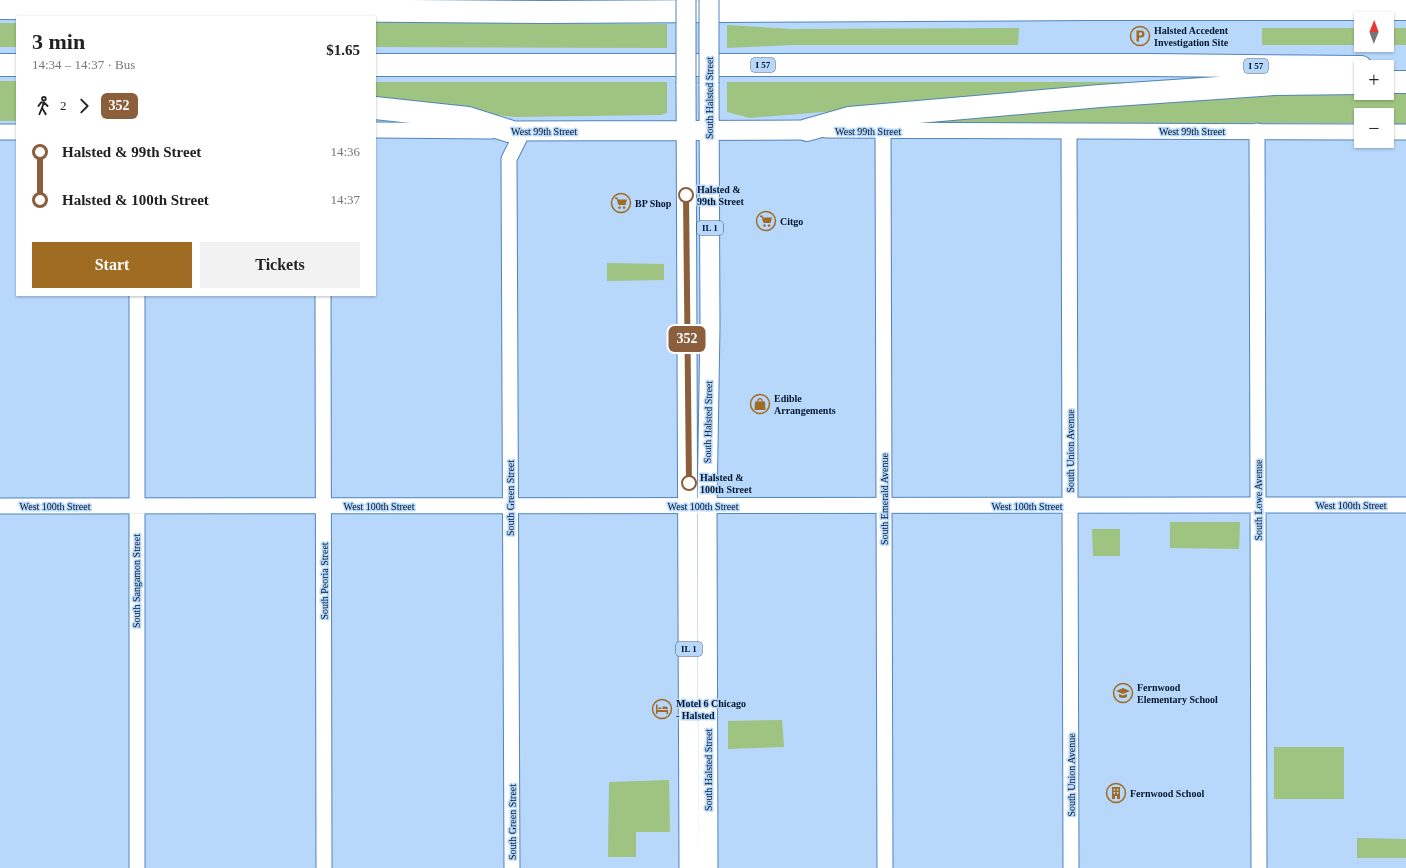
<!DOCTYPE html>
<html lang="en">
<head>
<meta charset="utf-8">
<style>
  :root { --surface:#fff; --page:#f2f2f2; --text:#222; --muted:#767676; --accent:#a06c23 }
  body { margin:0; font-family:"Times New Roman",serif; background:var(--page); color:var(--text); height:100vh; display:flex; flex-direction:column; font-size:15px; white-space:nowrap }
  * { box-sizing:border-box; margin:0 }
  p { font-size:13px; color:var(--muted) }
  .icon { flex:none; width:22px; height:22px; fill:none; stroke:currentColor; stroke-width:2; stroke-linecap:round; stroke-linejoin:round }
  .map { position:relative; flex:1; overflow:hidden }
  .panel { position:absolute; left:16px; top:16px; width:360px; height:280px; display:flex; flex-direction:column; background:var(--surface); border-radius:0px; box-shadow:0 1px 3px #0004 }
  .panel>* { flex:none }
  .badge { padding:0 8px; border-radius:6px; font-size:14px; line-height:26px }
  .needle { width:26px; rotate:1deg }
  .controls { position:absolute; left:1354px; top:12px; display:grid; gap:8px }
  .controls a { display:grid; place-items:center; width:40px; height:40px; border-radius:0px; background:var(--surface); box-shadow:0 1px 3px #0004; font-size:20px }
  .map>.badge { position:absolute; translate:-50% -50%; box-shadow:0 0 0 2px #fff }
  .legs { display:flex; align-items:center; gap:6px; height:44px; padding:0 16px; font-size:13px }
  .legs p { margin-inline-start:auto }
  .head { display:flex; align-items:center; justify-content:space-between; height:68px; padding:0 16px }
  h1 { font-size:22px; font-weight:600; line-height:30px }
  .cta { display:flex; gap:8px; margin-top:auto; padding:8px 16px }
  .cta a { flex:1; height:46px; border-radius:0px; background:var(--accent); color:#fff; font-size:16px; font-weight:600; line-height:46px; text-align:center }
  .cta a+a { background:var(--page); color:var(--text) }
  ul { padding:0 16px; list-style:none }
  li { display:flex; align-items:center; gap:14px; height:48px; font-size:15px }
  li i { display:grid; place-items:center; width:6px; height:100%; margin:0 5px; background:currentColor }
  li i::after { content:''; width:10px; height:10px; margin:-5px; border:3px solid; border-radius:50%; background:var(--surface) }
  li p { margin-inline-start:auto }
  li:first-child i { background:linear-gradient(#0000 50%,currentColor 0) }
  li:last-child i { background:linear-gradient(currentColor 50%,#0000 0) }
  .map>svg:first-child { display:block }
  .green { fill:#9fc380 }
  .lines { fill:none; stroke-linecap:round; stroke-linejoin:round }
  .minor-casing { stroke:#5185bc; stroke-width:17 }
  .major-casing { stroke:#5185bc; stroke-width:21 }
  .highway-casing { stroke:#5185bc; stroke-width:24 }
  .minor { stroke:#fff; stroke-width:15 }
  .major { stroke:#fff; stroke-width:19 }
  .highway { stroke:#fff; stroke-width:22 }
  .major-bridge-casing { stroke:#5185bc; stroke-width:21; stroke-linecap:butt }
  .major-bridge { stroke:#fff; stroke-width:19 }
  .line-1-casing { stroke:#fff; stroke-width:9 }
  .line-1 { stroke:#8b5e3c; stroke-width:6 }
  .stop-1-dot { fill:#fff; stroke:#8b5e3c; stroke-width:2 }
  .labels { text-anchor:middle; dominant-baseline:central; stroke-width:3; stroke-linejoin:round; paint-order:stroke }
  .shield { fill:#b7d7fb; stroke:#39506a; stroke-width:1 }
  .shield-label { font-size:9px; font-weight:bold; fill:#03162c }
  .poi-label { font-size:10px; font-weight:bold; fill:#03162c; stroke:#b7d7fb; text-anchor:start }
  .street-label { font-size:10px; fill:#03162c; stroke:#b7d7fb }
  .stop-label { font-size:10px; font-weight:bold; fill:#03162c; stroke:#b7d7fb; text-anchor:start }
</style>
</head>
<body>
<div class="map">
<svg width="1406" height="868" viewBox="0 0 1406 868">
  <rect width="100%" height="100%" fill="#b7d7fb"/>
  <path class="green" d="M375,22L667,24V48L375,47Z
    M0,23H17V47H0Z
    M727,25L791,29L1019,28L1018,45H792L727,48Z
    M1262,28H1361V45H1387V28H1406V45H1262Z
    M0,81H17V121H0Z
    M375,82H667V113L661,115L514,117L375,101Z
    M727,82H1133V87L750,118L727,112Z
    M1406,90V124H1387V115H1361V123H906L1187,96L1387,93Z
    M607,263L664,264V280L607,281Z
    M1170,522H1240L1239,549L1170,548Z
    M1092,529H1120V556H1093Z
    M782,720L784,747L728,749V721Z
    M1274,747H1344V799H1274Z
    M669,780L670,832H636V857H608L609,782Z
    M1357,838L1406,839V858H1357Z"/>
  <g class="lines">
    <defs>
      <path id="minor" d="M375,130L492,131
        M826,130L1361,132
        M883,131L885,868
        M1069,131L1071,868
        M1257,131L1259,868
        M0,132H17
        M1387,132H1406
        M323,295L324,868
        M0,506L1406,505
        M137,868V295
        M512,868L509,159L523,131"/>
      <path id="major" d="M686,84L689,868
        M509,131L807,130
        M708,868L707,506L710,327L709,84"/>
      <path id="highway" d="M0,8L546,12L1090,9H1406
        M0,65H17
        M375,65H1150L1361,67
        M1387,82H1406
        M375,108L468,118L509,131
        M807,130L849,118L1100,96L1275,84L1361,83"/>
    </defs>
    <use href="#minor" class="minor-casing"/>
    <use href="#major" class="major-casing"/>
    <use href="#highway" class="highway-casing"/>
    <use href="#minor" class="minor"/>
    <use href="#major" class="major"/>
    <use href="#highway" class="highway"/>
    <defs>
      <path id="major-bridge" d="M686,0V84
        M709,0V84"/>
    </defs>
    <use href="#major-bridge" class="major-bridge-casing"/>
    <use href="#major-bridge" class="major-bridge"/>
  </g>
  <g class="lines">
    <defs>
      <path id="line-1" d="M686,195L689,483"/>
    </defs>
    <use href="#line-1" class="line-1-casing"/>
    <use href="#line-1" class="line-1"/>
  </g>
  <defs>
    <symbol id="parking-ring" viewBox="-11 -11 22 22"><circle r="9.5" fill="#b7d7fb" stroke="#a06c23" stroke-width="1.5"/><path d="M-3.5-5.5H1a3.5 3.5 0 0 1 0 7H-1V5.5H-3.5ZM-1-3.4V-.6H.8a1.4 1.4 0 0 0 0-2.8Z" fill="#a06c23"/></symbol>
    <symbol id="supermarket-ring" viewBox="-11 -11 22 22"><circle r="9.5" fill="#b7d7fb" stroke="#a06c23" stroke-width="1.5"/><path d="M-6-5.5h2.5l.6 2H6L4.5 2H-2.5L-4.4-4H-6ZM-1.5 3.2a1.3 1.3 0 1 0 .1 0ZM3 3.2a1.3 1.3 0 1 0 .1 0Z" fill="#a06c23"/></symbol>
    <symbol id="shop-ring" viewBox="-11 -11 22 22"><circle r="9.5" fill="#b7d7fb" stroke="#a06c23" stroke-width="1.5"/><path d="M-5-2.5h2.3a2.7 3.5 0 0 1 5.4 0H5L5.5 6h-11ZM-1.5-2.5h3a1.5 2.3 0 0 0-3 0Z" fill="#a06c23"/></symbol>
    <symbol id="school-ring" viewBox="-11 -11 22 22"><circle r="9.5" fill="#b7d7fb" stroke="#a06c23" stroke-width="1.5"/><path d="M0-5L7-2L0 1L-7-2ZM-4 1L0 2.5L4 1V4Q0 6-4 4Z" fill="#a06c23"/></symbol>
    <symbol id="hotel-ring" viewBox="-11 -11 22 22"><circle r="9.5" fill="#b7d7fb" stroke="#a06c23" stroke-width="1.5"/><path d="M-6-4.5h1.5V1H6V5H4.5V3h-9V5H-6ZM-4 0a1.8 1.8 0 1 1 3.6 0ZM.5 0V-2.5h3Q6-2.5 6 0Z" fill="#a06c23"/></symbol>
    <symbol id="building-ring" viewBox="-11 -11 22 22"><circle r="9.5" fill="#b7d7fb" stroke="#a06c23" stroke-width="1.5"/><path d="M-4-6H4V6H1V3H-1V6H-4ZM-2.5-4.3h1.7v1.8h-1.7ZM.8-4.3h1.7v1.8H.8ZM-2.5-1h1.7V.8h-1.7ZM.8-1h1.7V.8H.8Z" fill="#a06c23"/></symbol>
  </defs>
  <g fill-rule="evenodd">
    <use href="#parking-ring" x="1129" y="25" width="22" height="22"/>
    <use href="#supermarket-ring" x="610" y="192" width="22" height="22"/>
    <use href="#supermarket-ring" x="755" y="210" width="22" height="22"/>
    <use href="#shop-ring" x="749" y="393" width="22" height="22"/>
    <use href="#school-ring" x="1112" y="682" width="22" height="22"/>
    <use href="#hotel-ring" x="651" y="698" width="22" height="22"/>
    <use href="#building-ring" x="1105" y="782" width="22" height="22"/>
  </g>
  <g class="stop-1-dot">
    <circle cx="686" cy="195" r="7"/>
    <circle cx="689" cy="483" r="7"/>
  </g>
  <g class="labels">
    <g class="shield">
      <rect x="751" y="58" width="24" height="14" rx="3"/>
      <rect x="1244" y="59" width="24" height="14" rx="3"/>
      <rect x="697" y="221" width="26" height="14" rx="3"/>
      <rect x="676" y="642" width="26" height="14" rx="3"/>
    </g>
    <g class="shield-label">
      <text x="763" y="65">I 57</text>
      <text x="1256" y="66">I 57</text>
      <text x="710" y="228">IL 1</text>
      <text x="689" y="649">IL 1</text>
    </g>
    <g class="poi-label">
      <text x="1154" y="30">Halsted Accedent<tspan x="1154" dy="12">Investigation Site</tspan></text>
      <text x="635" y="203">BP Shop</text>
      <text x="780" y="221">Citgo</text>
      <text x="774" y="398">Edible<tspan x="774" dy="12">Arrangements</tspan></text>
      <text x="1137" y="687">Fernwood<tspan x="1137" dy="12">Elementary School</tspan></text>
      <text x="676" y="703">Motel 6 Chicago<tspan x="676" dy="12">- Halsted</tspan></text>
      <text x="1130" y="793">Fernwood School</text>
    </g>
    <g class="street-label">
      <text transform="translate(709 98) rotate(-90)">South Halsted Street</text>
      <text x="544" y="131">West 99th Street</text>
      <text x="868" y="131">West 99th Street</text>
      <text x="1192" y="131">West 99th Street</text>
      <text transform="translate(708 422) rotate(-89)">South Halsted Street</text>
      <text transform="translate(1070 451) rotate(-90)">South Union Avenue</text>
      <text transform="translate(510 498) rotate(-90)">South Green Street</text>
      <text transform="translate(884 499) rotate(-90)">South Emerald Avenue</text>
      <text transform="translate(1258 500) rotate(-90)">South Lowe Avenue</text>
      <text x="1351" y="505">West 100th Street</text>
      <text x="55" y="506">West 100th Street</text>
      <text x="379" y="506">West 100th Street</text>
      <text x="703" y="506">West 100th Street</text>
      <text x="1027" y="506">West 100th Street</text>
      <text transform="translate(136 581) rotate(-90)">South Sangamon Street</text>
      <text transform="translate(324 581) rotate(-90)">South Peoria Street</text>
      <text transform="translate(708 770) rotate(-90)">South Halsted Street</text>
      <text transform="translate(1071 775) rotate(-90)">South Union Avenue</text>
      <text transform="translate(512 822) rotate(-90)">South Green Street</text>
    </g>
    <g class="stop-label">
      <text x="697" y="189">Halsted &amp;<tspan x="697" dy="12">99th Street</tspan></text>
      <text x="700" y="477">Halsted &amp;<tspan x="700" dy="12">100th Street</tspan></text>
    </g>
  </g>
</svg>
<div class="controls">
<a><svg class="needle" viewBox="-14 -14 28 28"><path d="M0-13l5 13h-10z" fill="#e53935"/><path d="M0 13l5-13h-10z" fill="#767676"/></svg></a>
<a>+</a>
<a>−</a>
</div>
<b class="badge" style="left:687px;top:339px;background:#8b5e3c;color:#fff">352</b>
<section class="panel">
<div class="head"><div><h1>3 min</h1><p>14:34 – 14:37 · Bus</p></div><b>$1.65</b></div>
<div class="legs"><svg class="icon" aria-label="walk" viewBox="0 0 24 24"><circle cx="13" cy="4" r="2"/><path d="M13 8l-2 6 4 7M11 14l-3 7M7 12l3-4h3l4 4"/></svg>2<svg class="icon" aria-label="forward" viewBox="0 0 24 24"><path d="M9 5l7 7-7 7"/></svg><b class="badge" style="background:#8b5e3c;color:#fff">352</b></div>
<ul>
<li><i style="color:#8b5e3c"></i><b>Halsted &amp; 99th Street</b><p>14:36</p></li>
<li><i style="color:#8b5e3c"></i><b>Halsted &amp; 100th Street</b><p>14:37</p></li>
</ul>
<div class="cta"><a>Start</a><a>Tickets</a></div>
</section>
</div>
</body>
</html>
